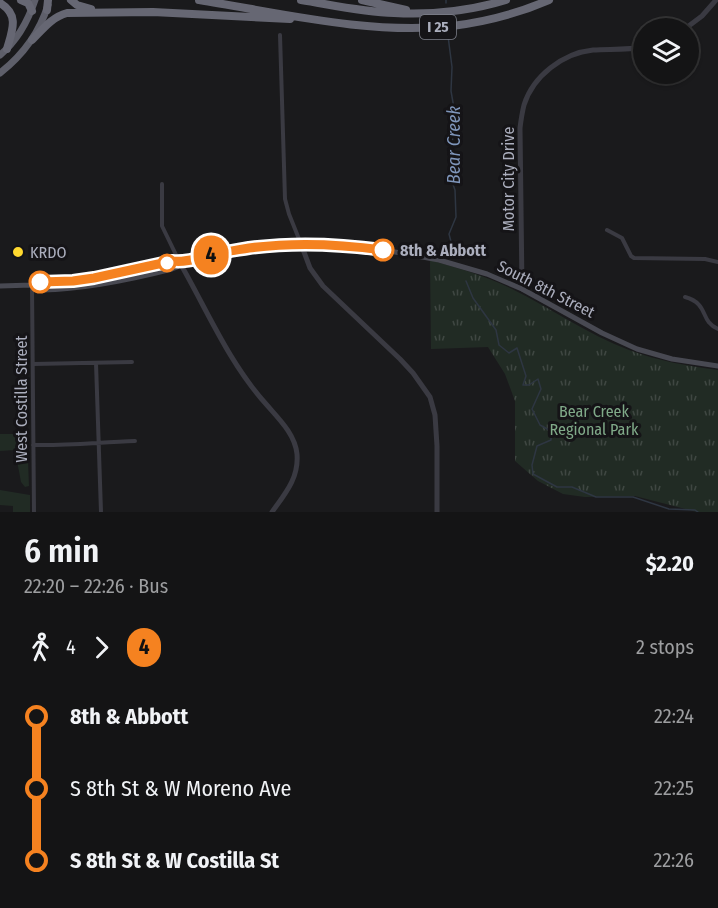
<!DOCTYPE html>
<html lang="en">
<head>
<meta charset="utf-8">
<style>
  :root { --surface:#141415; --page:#212122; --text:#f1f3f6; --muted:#9d9ea0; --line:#333334 }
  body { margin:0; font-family:"Fira Sans Condensed",sans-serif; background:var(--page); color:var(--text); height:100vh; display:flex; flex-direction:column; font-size:22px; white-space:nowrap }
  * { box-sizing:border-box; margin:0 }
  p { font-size:20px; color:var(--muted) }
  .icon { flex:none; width:33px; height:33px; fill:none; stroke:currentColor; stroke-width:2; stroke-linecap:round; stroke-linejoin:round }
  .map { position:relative; height:512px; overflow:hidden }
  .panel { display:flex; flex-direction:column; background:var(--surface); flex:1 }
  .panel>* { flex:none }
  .badge { padding:0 12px; border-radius:20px; font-size:21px; line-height:39px }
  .controls { position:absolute; left:633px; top:18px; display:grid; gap:12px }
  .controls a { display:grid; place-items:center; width:66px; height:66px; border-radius:50%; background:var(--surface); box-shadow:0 2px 4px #0004,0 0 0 2px var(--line); font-size:30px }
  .map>.badge { position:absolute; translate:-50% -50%; box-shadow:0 0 0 3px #fff }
  .legs { display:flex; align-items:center; gap:9px; height:66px; padding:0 24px; font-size:20px }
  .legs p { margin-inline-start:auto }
  .headline { display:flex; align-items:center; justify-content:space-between; height:102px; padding:0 24px }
  h1 { font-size:33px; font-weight:600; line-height:45px }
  ul { padding:0 24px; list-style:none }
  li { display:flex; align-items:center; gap:21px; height:72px; font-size:22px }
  li i { display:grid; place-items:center; width:9px; height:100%; margin:0 8px; background:currentColor }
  li i::after { content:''; width:15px; height:15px; margin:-8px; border:4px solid; border-radius:50%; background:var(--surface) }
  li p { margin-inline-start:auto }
  li:first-child i { background:linear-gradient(#0000 50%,currentColor 0) }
  li:last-child i { background:linear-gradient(currentColor 50%,#0000 0) }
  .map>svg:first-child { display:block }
  .green { fill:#212b24 }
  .park { fill:url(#park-tufts) }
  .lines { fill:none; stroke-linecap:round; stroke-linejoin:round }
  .stream { stroke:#2e3642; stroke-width:1.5 }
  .minor { stroke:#3a3a42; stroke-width:4 }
  .tertiary { stroke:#3a3a42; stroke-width:5 }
  .secondary { stroke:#484952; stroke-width:5 }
  .trunk { stroke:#5e5f6a; stroke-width:7 }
  .motorway { stroke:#666773; stroke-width:8 }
  .line-1-casing { stroke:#fff; stroke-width:14 }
  .line-1 { stroke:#f58220; stroke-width:9 }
  .stop-1-dot { fill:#fff; stroke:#f58220; stroke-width:3 }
  .poi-dot { fill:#ffd92f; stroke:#151417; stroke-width:2 }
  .labels { text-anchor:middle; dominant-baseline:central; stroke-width:6; stroke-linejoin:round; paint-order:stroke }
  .shield { fill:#151417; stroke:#7e808b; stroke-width:1.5 }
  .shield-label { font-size:15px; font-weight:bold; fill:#abaebd }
  .street-label { font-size:16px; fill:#abaebd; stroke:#151417 }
  .stop-label { font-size:16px; font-weight:bold; fill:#abaebd; stroke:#151417; text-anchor:start }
  .poi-label { font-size:16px; fill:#abaebd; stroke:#151417; text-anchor:start }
  .park-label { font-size:16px; fill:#80aa89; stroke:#151417 }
  .water-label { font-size:18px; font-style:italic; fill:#7f96bb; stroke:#151417 }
</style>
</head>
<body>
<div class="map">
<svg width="718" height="512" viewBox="0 0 718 512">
  <defs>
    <pattern id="park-tufts" width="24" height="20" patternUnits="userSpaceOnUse" patternTransform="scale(1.5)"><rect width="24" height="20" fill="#212b24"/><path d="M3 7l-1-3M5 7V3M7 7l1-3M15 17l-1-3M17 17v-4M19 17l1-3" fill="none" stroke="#3f4742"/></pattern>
  </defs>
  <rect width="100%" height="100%" fill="#1a1a1c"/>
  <path class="green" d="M0,434H27L29,486L25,487L21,482L15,450L0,451Z
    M0,490L30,495V512H13V506L0,505Z"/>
  <path class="park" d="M430,260C458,268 486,276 512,289C551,308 588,335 629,350C658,361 688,366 718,370V512H697L635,496L585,497L563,494L538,481L515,461V401L505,374L488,347L431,349Z"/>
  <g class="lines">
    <path class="stream" d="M446,0V3
      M448,36L452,67L451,91L455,114L450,165L451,179L455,190L456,217L449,234L454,253
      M466,281L473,298L496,330L499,345L509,353L517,348L526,376L523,385H529L538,379L541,389L532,409L540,425L551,431V440L537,446L532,465L533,474L557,487H572L596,497H633L669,509L695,510L698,512"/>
    <path class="minor" d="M280,35L285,199L289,214L301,244
      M162,184V226L180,263
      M607,230L622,238L631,256L634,258L705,259L718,262
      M32,286L34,512
      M685,297C710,304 699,321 718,329
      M96,363L101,512
      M33,364L132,362
      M33,445C67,446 101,442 135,441"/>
    <path class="tertiary" d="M686,28L702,16L716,0
      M301,244L310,268L323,286L400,359L413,373L430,397L435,415L437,446V512
      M180,263C207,310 229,363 266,404C279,419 295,434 297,454C299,478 285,494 272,512
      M522,289L520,128C521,120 522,113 524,105C533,76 563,53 593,50C610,49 627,50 644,47"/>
    <path class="secondary" d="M32,285L35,289L42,290C86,289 129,280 172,269L177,267L180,263
      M0,286L32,285L40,282L87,279L128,272L172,261L180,263L220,253L266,246L313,244L373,248L439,260L487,274L522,289L602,333L637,349L672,359L718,366"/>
    <path class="trunk" d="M0,55C17,41 28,21 35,0
      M0,73C23,55 39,34 48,5"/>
    <path class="motorway" d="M21,0L28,3L32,11
      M71,0L77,5L91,9
      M199,0C280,13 370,35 452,26C485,22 519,13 549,0
      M301,0C332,5 363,12 394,13C432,15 470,11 506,0
      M362,0L406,10
      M0,3C20,15 12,31 7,49
      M47,10L48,0
      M32,40C43,29 52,17 67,13L153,12L290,19"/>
  </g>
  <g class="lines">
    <defs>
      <path id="line-1" d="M40,282L73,281L94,278L172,261C187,263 202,257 217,254C228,251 238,250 249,248C294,242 339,244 383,250"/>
    </defs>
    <use href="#line-1" class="line-1-casing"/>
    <use href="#line-1" class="line-1"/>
  </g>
  <g class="stop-1-dot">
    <circle cx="383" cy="250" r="10"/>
    <circle cx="167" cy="263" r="8"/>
    <circle cx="40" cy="282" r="10"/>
  </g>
  <circle class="poi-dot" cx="18" cy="252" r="6"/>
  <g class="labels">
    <rect class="shield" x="420" y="15" width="36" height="24" rx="4.5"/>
    <g class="shield-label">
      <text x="438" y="27">I 25</text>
    </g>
    <g class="street-label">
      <text transform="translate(508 179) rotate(-90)">Motor City Drive</text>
      <text transform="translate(546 289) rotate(27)">South 8th Street</text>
      <text transform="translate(21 399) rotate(-90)">West Costilla Street</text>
    </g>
    <g class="stop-label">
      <text x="400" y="250">8th &amp; Abbott</text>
    </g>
    <g class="poi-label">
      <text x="30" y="252">KRDO</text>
    </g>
    <g class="park-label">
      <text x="594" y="411">Bear Creek<tspan x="594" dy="18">Regional Park</tspan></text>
    </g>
    <g class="water-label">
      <text transform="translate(454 145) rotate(-90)">Bear Creek</text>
    </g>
  </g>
</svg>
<div class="controls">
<a><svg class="icon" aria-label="layers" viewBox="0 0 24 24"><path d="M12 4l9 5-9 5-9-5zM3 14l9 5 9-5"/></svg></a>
</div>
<b class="badge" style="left:211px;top:255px;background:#f58220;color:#111">4</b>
</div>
<section class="panel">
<div class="headline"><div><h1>6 min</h1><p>22:20 – 22:26 · Bus</p></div><b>$2.20</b></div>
<div class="legs"><svg class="icon" aria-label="walk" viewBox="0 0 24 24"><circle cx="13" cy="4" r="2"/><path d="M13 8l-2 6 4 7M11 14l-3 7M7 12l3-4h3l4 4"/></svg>4<svg class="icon" aria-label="forward" viewBox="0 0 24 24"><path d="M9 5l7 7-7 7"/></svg><b class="badge" style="background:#f58220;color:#111">4</b><p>2 stops</p></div>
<ul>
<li><i style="color:#f58220"></i><b>8th &amp; Abbott</b><p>22:24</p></li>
<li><i style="color:#f58220"></i><span>S 8th St &amp; W Moreno Ave</span><p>22:25</p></li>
<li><i style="color:#f58220"></i><b>S 8th St &amp; W Costilla St</b><p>22:26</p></li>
</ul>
</section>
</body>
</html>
